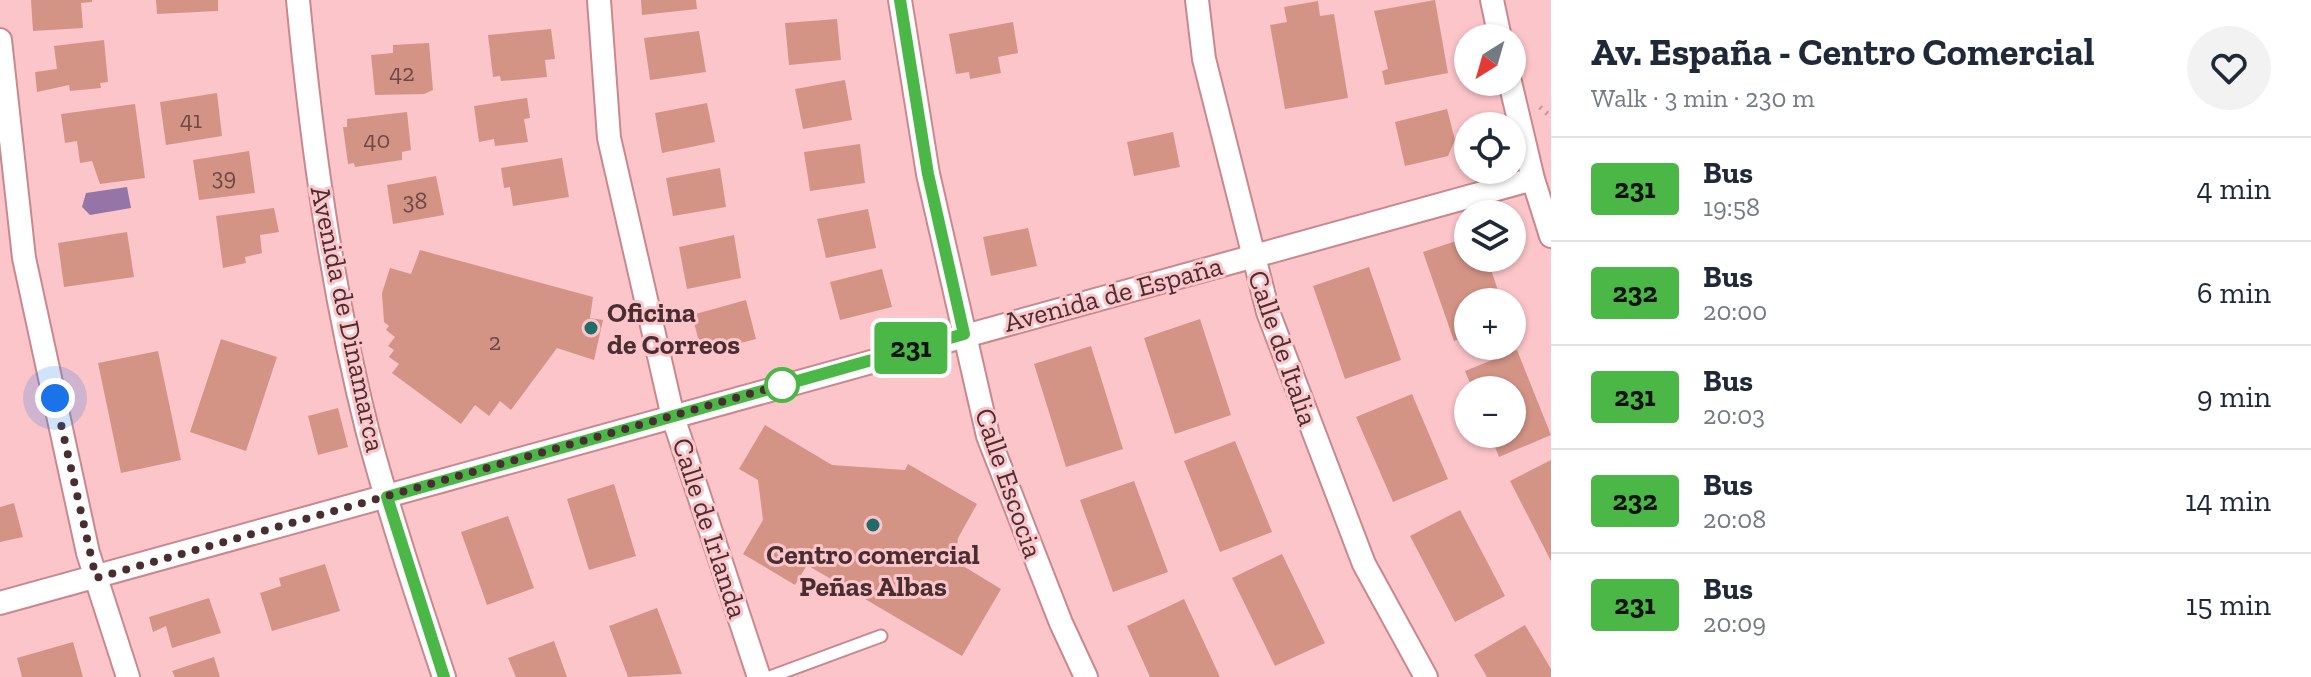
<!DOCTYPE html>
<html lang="en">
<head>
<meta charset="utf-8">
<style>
  :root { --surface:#fff; --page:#f2f2f3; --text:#1f2937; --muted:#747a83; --line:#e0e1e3 }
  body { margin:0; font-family:"Zilla Slab",serif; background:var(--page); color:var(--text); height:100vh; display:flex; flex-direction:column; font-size:30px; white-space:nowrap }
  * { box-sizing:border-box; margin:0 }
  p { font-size:26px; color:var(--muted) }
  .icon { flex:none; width:44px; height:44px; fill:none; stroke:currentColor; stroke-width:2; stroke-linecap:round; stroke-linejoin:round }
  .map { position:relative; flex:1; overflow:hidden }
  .side { display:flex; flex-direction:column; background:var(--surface); width:760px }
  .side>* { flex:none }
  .badge { padding:0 16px; border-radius:6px; font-size:28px; line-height:52px }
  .needle { width:52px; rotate:217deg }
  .buttons { position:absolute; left:1454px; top:24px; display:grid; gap:16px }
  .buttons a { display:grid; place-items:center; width:72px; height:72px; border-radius:50%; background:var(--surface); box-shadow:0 2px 6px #0004; font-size:40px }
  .you { position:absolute; width:40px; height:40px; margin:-20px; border:6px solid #fff; border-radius:50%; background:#1a73e8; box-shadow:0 0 0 12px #1a73e833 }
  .map>.badge { position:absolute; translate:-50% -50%; box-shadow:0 0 0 4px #fff }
  .round { display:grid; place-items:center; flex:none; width:84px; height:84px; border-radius:42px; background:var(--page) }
  .overview { display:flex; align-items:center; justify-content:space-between; height:136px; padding:0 40px }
  h1 { font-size:38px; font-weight:700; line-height:60px }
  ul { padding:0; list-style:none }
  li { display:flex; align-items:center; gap:24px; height:104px; padding:0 40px; border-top:2px solid var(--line) }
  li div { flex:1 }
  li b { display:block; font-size:30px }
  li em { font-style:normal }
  li .badge { min-width:88px; font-weight:700; text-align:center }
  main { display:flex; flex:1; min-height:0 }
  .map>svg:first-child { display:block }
  .water { fill:#9574a8 }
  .building { fill:#d39486 }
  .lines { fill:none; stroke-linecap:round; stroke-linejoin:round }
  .service-casing { stroke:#c8888e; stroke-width:15 }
  .minor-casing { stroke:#c8888e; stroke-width:26 }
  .path { stroke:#c6979c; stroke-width:5; stroke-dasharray:2 6; stroke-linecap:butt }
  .service { stroke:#fff; stroke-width:11 }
  .minor { stroke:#fff; stroke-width:22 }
  .line-casing { stroke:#fff; stroke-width:18 }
  .line { stroke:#4ab747; stroke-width:12 }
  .walk { stroke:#492e31; stroke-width:8; stroke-dasharray:0 14.4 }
  .poi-dot { fill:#206c6a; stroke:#fcc5ca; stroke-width:3 }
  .stop-dot { fill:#fff; stroke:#4ab747; stroke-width:4 }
  .labels { text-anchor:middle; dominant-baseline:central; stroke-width:6; stroke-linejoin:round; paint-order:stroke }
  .number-label { font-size:24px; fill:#6c4846 }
  .street-label { font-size:28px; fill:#492e31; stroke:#fcc5ca }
  .poi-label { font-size:28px; font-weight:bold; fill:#492e31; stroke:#fcc5ca; text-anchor:start }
</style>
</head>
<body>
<main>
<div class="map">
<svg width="1551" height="677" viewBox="0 0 1551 677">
  <rect width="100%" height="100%" fill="#fcc5ca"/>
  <path class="water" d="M127,187L131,208L90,215L82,207L86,193Z"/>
  <path class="building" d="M31,0H92V2L81,3L83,28L33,31Z
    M156,0H218V11L157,14Z
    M641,0H696L697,9L642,15Z
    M1435,0L1448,73L1385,85L1382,71L1388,69L1374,11Z
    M1318,1L1320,16L1334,14L1348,98L1285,109L1270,25L1287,22L1284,7Z
    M837,19L841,60L789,65L785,23Z
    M1013,22L1018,53L998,57L1001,73L970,79L969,72L956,74L949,34Z
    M551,29L555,59L545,60L547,77L501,81L500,76L493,77L488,35Z
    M699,31L706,72L650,80L644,38Z
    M104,40L108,82L100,83L101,88L70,91L69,85L37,92L35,72L57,69L54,46Z
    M429,43L433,90L424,94L375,95L371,55L393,53V45Z
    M845,80L852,120L803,129L795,89Z
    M217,93L222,136L166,145L160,102Z
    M527,98L530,118L524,119L528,142L495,146L494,139L479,142L474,106Z
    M707,103L715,142L662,153L655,113Z
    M135,104L145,178L100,184L92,161L80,163L77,141L65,143L61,114Z
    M1447,109L1455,140L1448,156L1405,166L1395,122Z
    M407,112L411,150L402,152V160L355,167L354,163L348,164L343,127H347V119Z
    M1173,132L1180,167L1134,176L1127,142Z
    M860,144L865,183L810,191L804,152Z
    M249,151L255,193L199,200L193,160Z
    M562,158L569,197L513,206L510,187L504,188L501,168Z
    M720,168L726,207L673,216L666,178Z
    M436,176L444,215L393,224L387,185Z
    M274,208L279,232L260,235L262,253L245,257L246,263L223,268L216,216Z
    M868,209L876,248L826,258L817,219Z
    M1028,228L1037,266L991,276L983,237Z
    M127,232L134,277L64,287L58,243Z
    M734,235L741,278L687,289L679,247Z
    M1468,237V258H1487L1502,302H1468V336L1454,341L1423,252Z
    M420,250L593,297L590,318L603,320L594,360L557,348L511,410L500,401L489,416L475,405L461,424L392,373L399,364L389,357L394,350L388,346L395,337L386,330L389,326L384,322L382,293L390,268L411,274Z
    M1369,267L1401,360L1345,379L1313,286Z
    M882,269L892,307L840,320L830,282Z
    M746,300L756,339L702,353L692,315Z
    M1200,319L1231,415L1175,434L1144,338Z
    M221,339L277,357L246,451L190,432Z
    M1091,346L1123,449L1066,467L1034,364Z
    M1517,350L1551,435L1499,457L1490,434H1512V390H1473L1465,371Z
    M158,351L181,460L121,473L98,363Z
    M1412,394L1448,479L1393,502L1356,417Z
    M338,408L348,447L318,455L308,416Z
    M765,425L832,465L905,470L908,464L977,504L958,538L955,561L1001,589L962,656L807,565L795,585L743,554L763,520L758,480L739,469Z
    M1235,441L1272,532L1220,552L1184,461Z
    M1551,460V561L1510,481Z
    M1134,481L1168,572L1113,592L1080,500Z
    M614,484L636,556L589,570L567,499Z
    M14,503L23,537L0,542V507Z
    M1460,510L1505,596L1455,622L1410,536Z
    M508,516L534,588L487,605L461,532Z
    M1282,554L1325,643L1275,666L1232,578Z
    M325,564L340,611L272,631L260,593L281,586L279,578Z
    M209,598L221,633L172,648L166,626L153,632L149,617Z
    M1184,599L1220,677H1150L1127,626Z
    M657,608L682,674L628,677L609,626Z
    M1525,625L1551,669V677H1487L1474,655Z
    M554,641L567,677H516L508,658Z
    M73,642L83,677H22L17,658Z
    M214,657L220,677H175L172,671Z"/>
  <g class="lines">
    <defs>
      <path id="service" d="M770,677L881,636"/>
      <path id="minor" d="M298,0C312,146 332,291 368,433C390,515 417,596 444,677
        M599,0L609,138L673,417L759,677
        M900,0L928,174L988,436L1061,623L1086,677
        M1197,0L1204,59L1268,312L1364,564L1426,677
        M1492,0L1500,38
        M0,40L24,258L88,553L128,677
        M1510,82L1533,179L1551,236
        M0,603L1533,179"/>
    </defs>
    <use href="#service" class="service-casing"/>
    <use href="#minor" class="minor-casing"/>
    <path class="path" d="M1540,107L1551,117"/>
    <use href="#service" class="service"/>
    <use href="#minor" class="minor"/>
  </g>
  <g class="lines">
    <defs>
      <path id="line" d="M444,677L387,497L964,334L928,174L900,0"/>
    </defs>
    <use href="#line" class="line-casing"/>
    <use href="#line" class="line"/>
    <path class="walk" d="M55,398L96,578L785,384L782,385"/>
  </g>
  <g class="poi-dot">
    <circle cx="591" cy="328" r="8"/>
    <circle cx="873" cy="525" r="8"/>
  </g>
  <circle class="stop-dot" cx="782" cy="385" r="16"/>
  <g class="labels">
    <g class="number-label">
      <text x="402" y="72">42</text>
      <text x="191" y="119">41</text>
      <text x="377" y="139">40</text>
      <text x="224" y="176">39</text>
      <text x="415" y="200">38</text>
      <text x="495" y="341">2</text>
    </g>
    <g class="street-label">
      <text transform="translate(1113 294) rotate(-15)">Avenida de España</text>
      <text transform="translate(348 319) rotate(78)">Avenida de Dinamarca</text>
      <text transform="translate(1283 348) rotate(71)">Calle de Italia</text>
      <text transform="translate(1009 483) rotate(71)">Calle Escocia</text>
      <text transform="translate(710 528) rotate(72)">Calle de Irlanda</text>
    </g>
    <g class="poi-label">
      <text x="607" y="312">Oficina<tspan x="607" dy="32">de Correos</tspan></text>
      <text x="873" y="554" text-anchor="middle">Centro comercial<tspan x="873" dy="32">Peñas Albas</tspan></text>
    </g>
  </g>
</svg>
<div class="buttons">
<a><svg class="needle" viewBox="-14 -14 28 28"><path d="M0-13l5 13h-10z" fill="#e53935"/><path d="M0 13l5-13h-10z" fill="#747a83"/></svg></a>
<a><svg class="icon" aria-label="locate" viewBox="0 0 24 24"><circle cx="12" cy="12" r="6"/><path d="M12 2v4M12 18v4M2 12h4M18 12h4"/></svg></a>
<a><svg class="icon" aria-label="layers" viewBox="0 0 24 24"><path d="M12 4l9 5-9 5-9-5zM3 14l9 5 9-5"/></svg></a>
<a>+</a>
<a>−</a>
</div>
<div class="you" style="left:55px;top:398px"></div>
<b class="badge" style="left:911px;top:348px;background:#4ab747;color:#111">231</b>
</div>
<section class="side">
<div class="overview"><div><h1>Av. España - Centro Comercial</h1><p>Walk · 3 min · 230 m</p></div><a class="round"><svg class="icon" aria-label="heart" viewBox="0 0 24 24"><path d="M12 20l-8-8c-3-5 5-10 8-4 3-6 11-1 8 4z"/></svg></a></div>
<ul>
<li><span class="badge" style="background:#4ab747;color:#111">231</span><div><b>Bus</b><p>19:58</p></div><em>4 min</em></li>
<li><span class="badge" style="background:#4ab747;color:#111">232</span><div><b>Bus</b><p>20:00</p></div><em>6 min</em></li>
<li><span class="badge" style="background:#4ab747;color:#111">231</span><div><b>Bus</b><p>20:03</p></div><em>9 min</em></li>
<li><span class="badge" style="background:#4ab747;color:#111">232</span><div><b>Bus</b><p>20:08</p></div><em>14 min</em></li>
<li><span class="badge" style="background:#4ab747;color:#111">231</span><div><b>Bus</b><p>20:09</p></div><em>15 min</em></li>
</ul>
</section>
</main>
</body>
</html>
